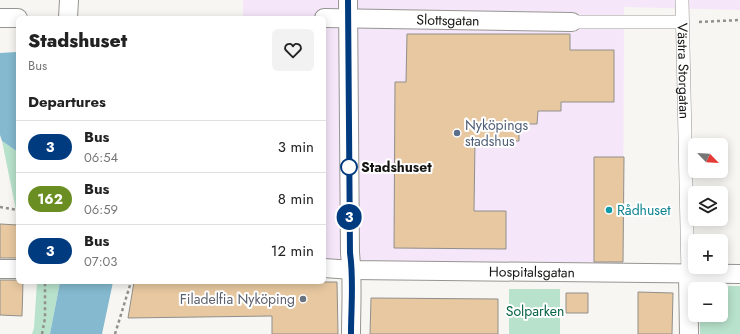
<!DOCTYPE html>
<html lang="en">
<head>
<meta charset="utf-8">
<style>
  :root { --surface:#fff; --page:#f2f2f2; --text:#222; --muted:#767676; --line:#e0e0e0 }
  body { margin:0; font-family:Jost,sans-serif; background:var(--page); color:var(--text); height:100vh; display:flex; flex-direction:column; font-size:15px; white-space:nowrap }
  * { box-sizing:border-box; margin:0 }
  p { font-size:13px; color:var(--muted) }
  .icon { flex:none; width:22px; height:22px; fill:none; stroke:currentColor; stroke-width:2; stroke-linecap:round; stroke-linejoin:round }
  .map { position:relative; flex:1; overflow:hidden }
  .drawer { position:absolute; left:16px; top:16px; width:310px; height:268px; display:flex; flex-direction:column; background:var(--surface); border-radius:6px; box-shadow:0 2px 10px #0003 }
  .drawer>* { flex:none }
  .badge { padding:0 8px; border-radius:13px; font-size:14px; line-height:26px }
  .needle { width:26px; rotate:115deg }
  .buttons { position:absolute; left:688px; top:138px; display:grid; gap:8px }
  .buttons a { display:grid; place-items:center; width:40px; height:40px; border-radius:6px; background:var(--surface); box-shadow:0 2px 10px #0003; font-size:20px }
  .map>.badge { position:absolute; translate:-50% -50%; box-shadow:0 0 0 2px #fff }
  h2 { padding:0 12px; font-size:15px; line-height:36px }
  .round { display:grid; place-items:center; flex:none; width:42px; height:42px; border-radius:6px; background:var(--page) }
  .headline { display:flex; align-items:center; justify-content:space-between; height:68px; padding:0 12px }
  h1 { font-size:19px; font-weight:800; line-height:30px }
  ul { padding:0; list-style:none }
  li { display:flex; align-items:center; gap:12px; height:52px; padding:0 12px; border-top:1px solid var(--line) }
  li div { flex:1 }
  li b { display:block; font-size:15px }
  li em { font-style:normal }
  li .badge { min-width:44px; font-weight:700; text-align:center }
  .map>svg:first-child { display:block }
  .commercial { fill:#f5e6fa }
  .green { fill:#b8e2cc }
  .water { fill:#84b9cf }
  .building { fill:#e7c8a0; stroke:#918f8b }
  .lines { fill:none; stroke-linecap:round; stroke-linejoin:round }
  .pedestrian-casing { stroke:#969591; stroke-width:14 }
  .minor-casing { stroke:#969591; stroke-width:20 }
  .path { stroke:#91908d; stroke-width:2.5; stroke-dasharray:3 3; stroke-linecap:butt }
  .pedestrian { stroke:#fff; stroke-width:13 }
  .minor { stroke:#fff; stroke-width:18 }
  .line-casing { stroke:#fff; stroke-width:9 }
  .line { stroke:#003b80; stroke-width:6 }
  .service-dot { fill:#5c6f8a; stroke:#fff; stroke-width:1.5 }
  .stop-dot { fill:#fff; stroke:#003b80; stroke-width:2 }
  .culture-dot { fill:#0f9aa8; stroke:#fff; stroke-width:1.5 }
  .worship-dot { fill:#6b7280; stroke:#fff; stroke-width:1.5 }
  .labels { text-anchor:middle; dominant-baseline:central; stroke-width:4; stroke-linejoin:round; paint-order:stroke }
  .street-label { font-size:14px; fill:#141412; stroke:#fff }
  .service-label { font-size:14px; fill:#4e5e75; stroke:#fff; text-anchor:start }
  .stop-label { font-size:14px; font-weight:bold; fill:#141412; stroke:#fff; text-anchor:start }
  .culture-label { font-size:14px; fill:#0d838f; stroke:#fff; text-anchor:start }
  .worship-label { font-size:14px; fill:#5b616d; stroke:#fff; text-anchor:end }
  .park-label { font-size:14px; fill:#076445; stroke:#fff }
</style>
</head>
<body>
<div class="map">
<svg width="740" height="334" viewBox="0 0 740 334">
  <rect width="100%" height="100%" fill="#f7f6f2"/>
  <path class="commercial" d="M243,0H740V10L624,7L623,268L324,274V18H243Z"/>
  <path class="green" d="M2,141L18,152V213L16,210Z
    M37,282H60L50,334H32L34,328Z
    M699,286H740V334H700V315H721V289H699Z
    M509,289H560V334H509Z"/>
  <path class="water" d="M17,52L18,53V152L2,141L0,135V53Z
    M60,282H113L102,334H50Z"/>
  <path class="building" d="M407,34H570V50H614V102H561V111H538L537,124H519V141H475L474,211H506V249L394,248L395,82H406Z
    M594,157H624L623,262H594Z
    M0,224L18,225V258H0Z
    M0,280H18V282H23L22,316L0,315Z
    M134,282H337L338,334H272V316L128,318Z
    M638,292L673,293L672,334H638Z
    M566,293H588V313H566Z
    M371,298L498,299V334H370Z"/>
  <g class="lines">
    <defs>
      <g id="pedestrian">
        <path id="s1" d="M682,0L688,274"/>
        <path d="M572,22H682"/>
      </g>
      <g id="minor">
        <path d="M348,0L350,253C353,280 351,307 351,334"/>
        <path d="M0,18H18"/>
        <path d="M68,18L69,0"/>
        <path id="s2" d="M324,18L572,22"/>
        <path id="s3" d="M324,268L352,270L740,274"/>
        <path d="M0,269H18"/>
        <path d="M688,274L689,334"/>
      </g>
    </defs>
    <use href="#pedestrian" class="pedestrian-casing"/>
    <use href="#minor" class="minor-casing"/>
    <path class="path" d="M699,22L740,20
      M0,207L18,210
      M42,334L45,318V282
      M115,334L131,282"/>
    <use href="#pedestrian" class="pedestrian"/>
    <use href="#minor" class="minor"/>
  </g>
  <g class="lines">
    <defs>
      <path id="line" d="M348,0L350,253C354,280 351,307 351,334"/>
    </defs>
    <use href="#line" class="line-casing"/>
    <use href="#line" class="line"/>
  </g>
  <circle class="service-dot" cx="457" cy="133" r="4"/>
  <circle class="stop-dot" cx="349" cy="167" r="8"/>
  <circle class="culture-dot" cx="609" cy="210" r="4"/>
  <circle class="worship-dot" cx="303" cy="299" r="4"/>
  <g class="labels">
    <g class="street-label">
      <text stroke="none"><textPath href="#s2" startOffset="124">Slottsgatan</textPath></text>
      <text stroke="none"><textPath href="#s1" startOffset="71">Västra Storgatan</textPath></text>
      <text stroke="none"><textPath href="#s3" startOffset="208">Hospitalsgatan</textPath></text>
    </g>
    <g class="service-label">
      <text x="465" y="125">Nyköpings<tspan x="465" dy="16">stadshus</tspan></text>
    </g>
    <g class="stop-label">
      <text x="361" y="167">Stadshuset</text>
    </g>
    <g class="culture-label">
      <text x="617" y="210">Rådhuset</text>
    </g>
    <g class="worship-label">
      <text x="295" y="299">Filadelfia Nyköping</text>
    </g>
    <g class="park-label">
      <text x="535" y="311">Solparken</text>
    </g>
  </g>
</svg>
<div class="buttons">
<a><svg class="needle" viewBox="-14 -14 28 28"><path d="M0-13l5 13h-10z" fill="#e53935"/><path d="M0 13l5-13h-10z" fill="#767676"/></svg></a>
<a><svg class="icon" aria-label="layers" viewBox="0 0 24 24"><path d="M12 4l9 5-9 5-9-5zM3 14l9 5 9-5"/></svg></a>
<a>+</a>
<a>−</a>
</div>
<b class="badge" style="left:349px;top:217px;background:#003b80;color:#fff">3</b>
<section class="drawer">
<div class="headline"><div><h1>Stadshuset</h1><p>Bus</p></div><a class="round"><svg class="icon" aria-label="heart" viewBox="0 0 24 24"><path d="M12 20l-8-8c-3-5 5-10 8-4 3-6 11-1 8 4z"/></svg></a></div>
<h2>Departures</h2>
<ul>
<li><span class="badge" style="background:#003b80;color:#fff">3</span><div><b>Bus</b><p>06:54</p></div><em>3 min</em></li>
<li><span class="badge" style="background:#6b8e23;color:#fff">162</span><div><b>Bus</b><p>06:59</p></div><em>8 min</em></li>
<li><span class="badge" style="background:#003b80;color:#fff">3</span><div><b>Bus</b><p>07:03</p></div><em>12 min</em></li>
</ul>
</section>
</div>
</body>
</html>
